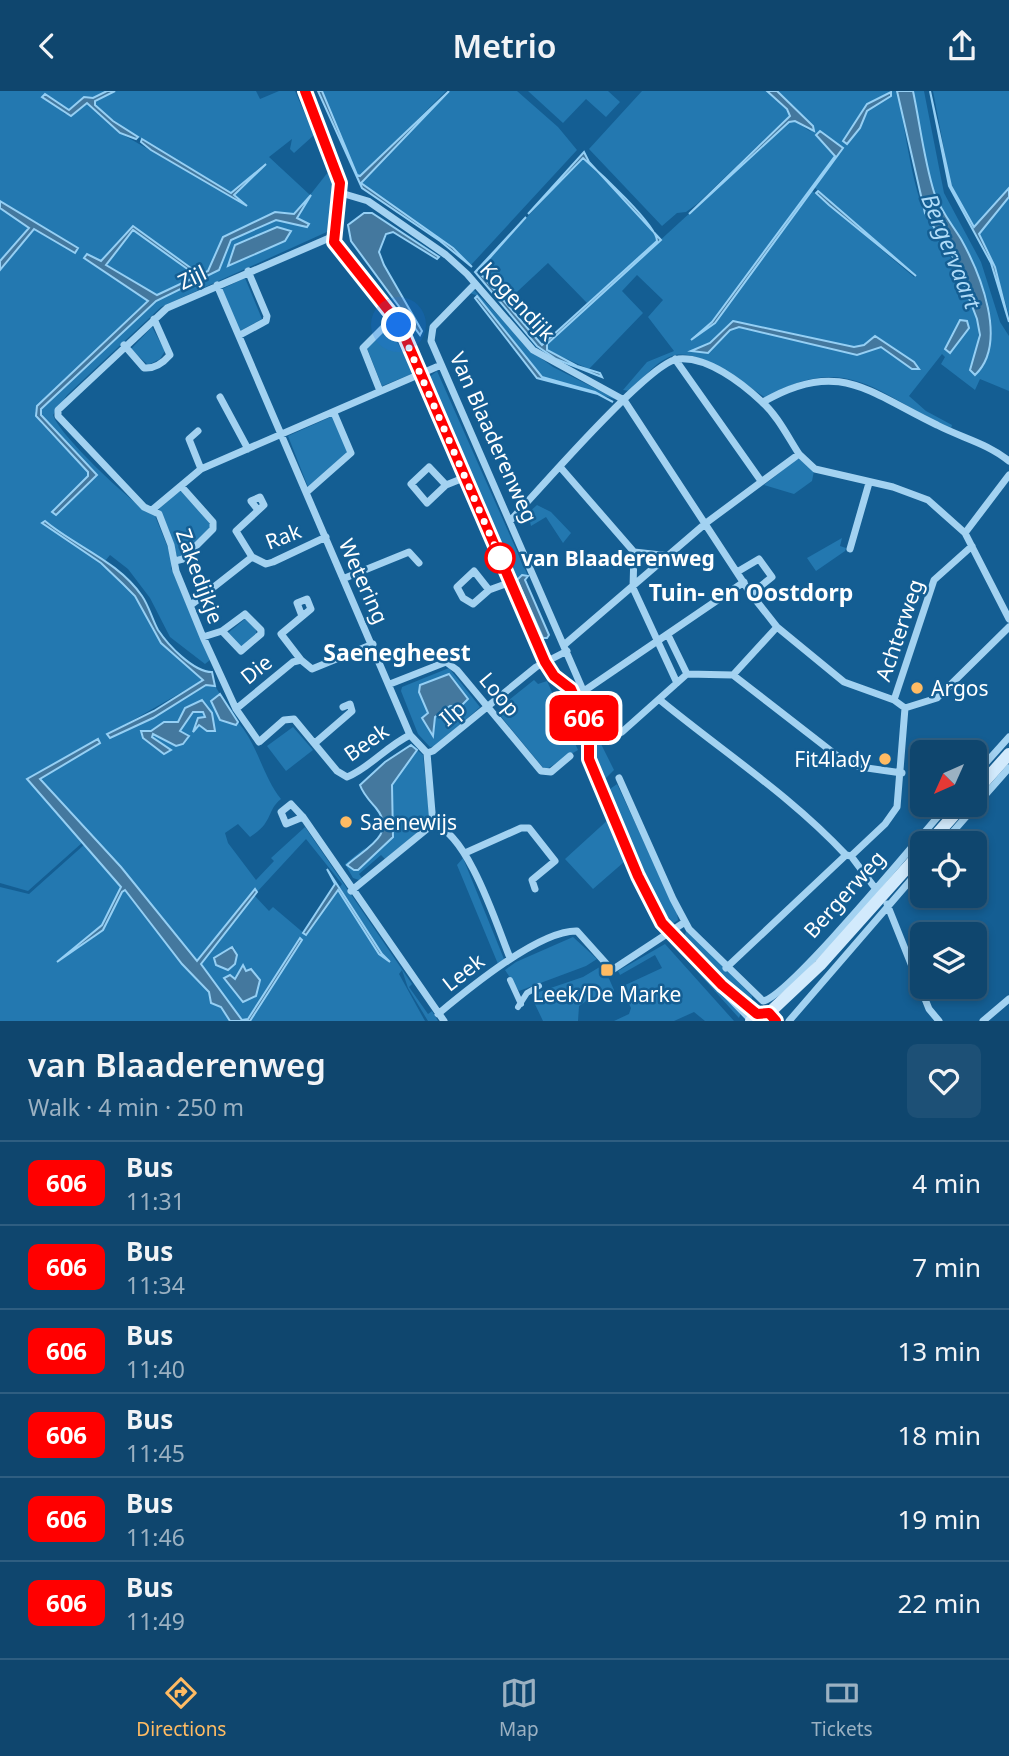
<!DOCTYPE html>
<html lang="en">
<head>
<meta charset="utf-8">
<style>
  :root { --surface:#0f466e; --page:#1d5076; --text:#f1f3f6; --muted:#9bb1c2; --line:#2f5e81; --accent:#ffbb63 }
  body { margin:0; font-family:"Noto Sans",sans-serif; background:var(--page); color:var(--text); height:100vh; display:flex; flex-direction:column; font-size:26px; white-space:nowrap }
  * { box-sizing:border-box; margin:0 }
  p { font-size:23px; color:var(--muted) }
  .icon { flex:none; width:38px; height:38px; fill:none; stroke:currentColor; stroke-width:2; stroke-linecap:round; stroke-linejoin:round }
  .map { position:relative; height:930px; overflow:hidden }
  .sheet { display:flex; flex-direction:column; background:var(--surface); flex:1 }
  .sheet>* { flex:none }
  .badge { padding:0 14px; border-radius:10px; font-size:24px; line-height:46px }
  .needle { width:46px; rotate:225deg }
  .buttons { position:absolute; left:910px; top:649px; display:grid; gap:14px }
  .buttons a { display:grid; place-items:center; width:77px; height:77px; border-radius:10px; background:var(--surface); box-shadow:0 4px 10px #0003,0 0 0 2px var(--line); font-size:35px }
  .you { position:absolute; width:35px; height:35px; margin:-18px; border:5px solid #fff; border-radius:50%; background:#1a73e8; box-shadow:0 0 0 10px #1a73e833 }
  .map>.badge { position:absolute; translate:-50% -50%; box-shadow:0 0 0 4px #fff }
  .round { display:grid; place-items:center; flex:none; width:74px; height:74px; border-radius:10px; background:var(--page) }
  .head { display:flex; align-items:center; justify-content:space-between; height:119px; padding:0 28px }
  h1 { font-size:33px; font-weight:600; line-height:52px }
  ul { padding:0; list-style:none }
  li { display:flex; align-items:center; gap:21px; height:84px; padding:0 28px; border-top:2px solid var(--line) }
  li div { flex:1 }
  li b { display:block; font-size:26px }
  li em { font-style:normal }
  li .badge { min-width:77px; font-weight:700; text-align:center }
  header { display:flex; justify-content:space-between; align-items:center; height:91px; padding:0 28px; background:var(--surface); font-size:32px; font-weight:600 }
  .tab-bar { display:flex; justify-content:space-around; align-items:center; height:98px; border-top:2px solid var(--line); background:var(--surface); font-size:19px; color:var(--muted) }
  .tab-bar a { display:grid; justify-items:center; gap:4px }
  .tab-bar .on { color:var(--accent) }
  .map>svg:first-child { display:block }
  .green { fill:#2378b0; fill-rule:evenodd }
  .water { fill:#44789e; stroke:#95cff4; stroke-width:2 }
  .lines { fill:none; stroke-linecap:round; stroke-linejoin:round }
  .pedestrian { stroke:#a3d2f1; stroke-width:6 }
  .minor { stroke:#a3d2f1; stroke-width:7 }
  .tertiary { stroke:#a3d2f1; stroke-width:10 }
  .secondary { stroke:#d2eafc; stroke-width:12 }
  .line-casing { stroke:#fff; stroke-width:16 }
  .line { stroke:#f00; stroke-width:10 }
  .walk { stroke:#fff; stroke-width:7; stroke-dasharray:0 12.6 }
  .stop-dot { fill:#fff; stroke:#f00; stroke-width:3.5 }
  .poi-dot { fill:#ffbb63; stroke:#145e93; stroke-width:2.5 }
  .labels { text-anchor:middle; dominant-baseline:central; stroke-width:5; stroke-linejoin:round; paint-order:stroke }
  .street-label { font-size:21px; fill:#fff; stroke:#145e93 }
  .stop-label { font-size:21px; font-weight:bold; fill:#fff; stroke:#145e93; text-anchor:start }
  .poi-label { font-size:21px; fill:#fff; stroke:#145e93; text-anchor:start }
  .water-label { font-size:23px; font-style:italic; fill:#afdbf8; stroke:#145e93 }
  .neighbourhood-label { font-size:23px; font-weight:bold; fill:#fff; stroke:#145e93 }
</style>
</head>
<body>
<header><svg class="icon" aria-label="back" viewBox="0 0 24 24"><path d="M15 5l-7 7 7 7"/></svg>Metrio<svg class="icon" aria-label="share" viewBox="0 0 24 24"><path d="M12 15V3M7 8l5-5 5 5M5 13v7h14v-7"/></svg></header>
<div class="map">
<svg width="1009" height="930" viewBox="0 0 1009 930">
  <rect width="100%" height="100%" fill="#145e93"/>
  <path class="green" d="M0,0H107L93,7L84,6L69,19L45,3L65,23L87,12L120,42L247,115L234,104L265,72L231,102C185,72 136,50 95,14V10L115,0H256L260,8L279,0H295L314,44L294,62L290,58L292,48L269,66L310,104L332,76L335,103L329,140L161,216L67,304L53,324C59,344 135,416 155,425L173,469L171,477L210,569L205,573L170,546L150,507L128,478L110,464L105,470L126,488L155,543L203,589L107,644L110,647L153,627L206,594L215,595L220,603L217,604L220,629L238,631C258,654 262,684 281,708C266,720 274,731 250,746L238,733L225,742L228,752L256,789L274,770L271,767L305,736L412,893L409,896L428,923L432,920L438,930H428L408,897L402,879L399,883L425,930H250L302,849L300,847L248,930H0V796L29,803L85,753L120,792L40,688L50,680L27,688L83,751L28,800L0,792V179L34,136L0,114ZM307,109L297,127L308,133L276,129L230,149L219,179L156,210L41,318L40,324L97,383L53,421L88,385V381L41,332L35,320L148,210L84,166L101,171L133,135L192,182L133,139L106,174L157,204L208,180L223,146L275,121L294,123ZM306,748L342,793L340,796L384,866L336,798L306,844L273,816L269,820L254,804L201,873L198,870L255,799L257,801ZM234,856L237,863L228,879L216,874L215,867Z
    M322,0H446L361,85H357Z
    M449,0H517L558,36L577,59L471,174L453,157L361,92Z
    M528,0H608L620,11L606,26L586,8L563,32Z
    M642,0H767L791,23L697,113L686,121L677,122L662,135L589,58Z
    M777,0H897C905,35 911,91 925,122C946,167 999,222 970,275L982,278C1006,238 981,184 960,147C951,131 939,118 934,100C924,68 919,33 913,0H924L944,102L981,171L1000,231L1009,245V300L980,288L975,299L941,273L945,266L942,263L909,305L926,320L952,334L951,338C881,306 847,258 766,307C744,293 698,256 672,265C656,270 642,289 630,300L623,299L647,271L674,260L648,226L663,209L637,184L622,200L643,222L589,278L547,259V253L789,31L795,30L811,41ZM820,41L843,57L814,96L916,184L914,186L812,100L715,232L690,248L712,231L835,65L816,45Z
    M933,0H1009V97L974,136L951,95Z
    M581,67C594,74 656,137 657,150L587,212L548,172L506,211L478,180Z
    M1009,106V224L995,176L979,143Z
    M0,117L29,137L0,170Z
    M245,187L262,228L240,240L220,199Z
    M474,199L535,263L553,276L618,309L542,287L478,205L470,202Z
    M152,236L165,260L160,268L148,274L131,258Z
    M389,236L414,282L382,295L367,257Z
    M437,280L528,485L522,484L516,489L427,288Z
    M333,325L348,362L308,396L288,345Z
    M798,367L814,380L812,390L794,403L764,394Z
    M180,399L214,437L210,445L178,467L159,418Z
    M537,414L551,421L571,442L563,452L546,426L531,435L528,422Z
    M842,447L840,455L846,457L845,460L816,480L807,467Z
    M245,528L256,539V545L241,557L228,542Z
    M449,577L480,616L436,655L430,656L418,643L401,600L402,596Z
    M534,589L538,593L547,590L578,659L545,679L499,623L500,616Z
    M558,597C575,605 589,638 584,656Z
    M293,636L313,659L286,680L267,655Z
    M597,645L614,679L606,687L600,686L593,672Z
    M417,659L423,664L430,731L385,768L381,764L359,783L362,787L359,789L353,787L345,773L366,756L359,764L358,779L392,746V694Z
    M617,693L677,822L678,829L671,834L665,829L609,705L610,698Z
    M610,727L631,775L624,771L593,798L565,768Z
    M463,767L504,868L498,873L457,774Z
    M687,838L752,905L751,912L683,848Z
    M573,846L597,868L586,875L519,900L505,879L516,871Z
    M668,848L742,919L739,927Z
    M665,853L734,930H705L694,921L674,930H614L629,923L631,917L621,896L662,877L655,864L620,884L618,880Z
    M603,874L614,899L611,912L592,906L579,915L578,930H543L532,907L537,905L536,902L583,886Z"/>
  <path class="water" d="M107,0H115L95,10V14L113,30L138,46L136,48L120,42L87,12L71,25L42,6L45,3L69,19L84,6L93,7Z
    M318,0H322L357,84L360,85L449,0L361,92L453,157L472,176L440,150L362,97Z
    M767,0H777L813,35L814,40L795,30L789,31L689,123L790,25L787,18Z
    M897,0H913C920,33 924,69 934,101C940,119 951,132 961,148C980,182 1009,252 975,284L970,279L980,244L977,228L954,168L925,122Z
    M930,0L951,95L974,136L1009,97V106L979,143L995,176L1009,231L991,172L949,95Z
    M891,1V5L867,20L860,37L847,53L843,50L867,13Z
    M820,40L843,57L715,232L691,249L712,231L835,65L816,44Z
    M142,48L231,102L266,73L234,104L247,115L151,59L141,51Z
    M584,61L589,71L661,149L547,253V259L577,275L600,282L602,286L556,268L537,255L475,181L526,126L478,180L542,254L657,150C657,134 598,80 583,67L528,123Z
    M818,100L916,185L829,114L816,102Z
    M311,104L297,127L309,133L307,136L276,129L231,149L219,179L156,210L41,318V324L97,384L56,424L52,421L88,385V381L36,325L37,315L148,210L84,167L87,163L101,170L133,135L195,180L193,182L133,139L106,174L157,204L208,180L223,146L275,121L294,123Z
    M0,110L78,157L75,162L34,138L0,179V170L29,137L0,117Z
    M364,122H372L439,166L437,168L393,141L386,143L379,161L384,174L422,240L420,244L351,150L348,134Z
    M277,136L291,140L285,150L228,175L235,154Z
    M477,205L542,286L595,301L613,311L598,303L537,287L475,207Z
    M960,229L967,230L969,237L950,262L945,258Z
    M733,230L854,256L864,254L875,245L914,271L919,278H912L881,256L857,264L739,236L730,239L708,262L691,260L710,252Z
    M45,430C76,456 118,470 142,505C149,515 152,528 158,539C168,554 193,581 212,581L215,595L206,594L153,627L110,647L107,643L154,620L203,589L161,552L135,505L123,493L101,472L42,432Z
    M522,484L528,485L525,489L549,544L547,547H543L517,489Z
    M449,583L468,608L461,615H450L435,626L433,645L422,627L428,622L419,601L420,594Z
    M220,603L238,631L236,634L220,629L211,610Z
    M202,609L212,622L215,640H207L199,634L193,641L198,627L205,626L203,621H193L180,640L189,645L183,653L176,655L153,643L152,646L171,659L164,663L143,647L141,640H151L164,631H178L185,617Z
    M98,648L100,652L40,688L121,776L197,870L255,798L257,801L201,873L242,929L248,928L300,847L302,849L250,930H230L221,916L211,912L209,901L182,873L125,799L122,801L103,839L57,871L102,834L121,796L27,688Z
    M411,654L417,659L392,694L393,746L358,779H354L347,774C364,758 398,744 376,717C370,710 363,703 360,694L385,671Z
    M327,778L382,863L390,871L379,863L338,799L306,844L303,842L335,793Z
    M232,856L237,864L235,873L228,879L216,874L214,867Z
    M243,874L246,880L251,878L260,889L256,905L243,911L224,887L230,884L235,888Z"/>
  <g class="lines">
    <path class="pedestrian" d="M510,889L521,913
      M518,916L527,902L539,895"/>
    <path class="minor" d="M341,102L368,110L446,164L467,183L533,259L624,309L751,503L777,536L844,591L894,609L905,617
      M334,145L167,217L58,319V325L144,416L159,423L171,454L176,480L203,546L236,618L259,651L284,629L294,628L337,680L347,686C368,678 387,655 410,644
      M475,193L433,236L431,250L602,643L610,646L622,641L687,583L733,584
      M217,194L410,644L427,662L433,733C468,742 497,835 510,867
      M240,244L266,230L267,225L248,180
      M124,254L144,277C155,278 163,272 170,264L154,228
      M675,268L761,390
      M380,300L363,257L394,226
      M220,306L248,358
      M763,311C839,267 868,301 937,334C962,347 987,352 1009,370
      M198,340L189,348L201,378
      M561,377L634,461L633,497L677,592
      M1009,384L965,442L1009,528
      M446,394L427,412L411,393L429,376L446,394L466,386
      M308,400L351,362L334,322
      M152,419L201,378L441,274
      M510,430C536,402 650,270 678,268C707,265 742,292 762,311C777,324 788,346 799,363
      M850,458L869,392
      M634,461L670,465
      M252,466L236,440L264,414L260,406L251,410L258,419
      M175,470L183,468L213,438V431L181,395
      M737,481L759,468L772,486L751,503
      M345,487L409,461L419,472
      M489,499L473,513L463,507L457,496L474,480L489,499L511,491
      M191,514L252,466L266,473L273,471L326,446
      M668,544L687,583
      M203,546L222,540L245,523L261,539V543L241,560L222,540
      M564,554L706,432L799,363L815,378L893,396L928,409L965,442
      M301,569L281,543L311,518L307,508L297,512L302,525
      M733,584L840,667L860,676L902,682
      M733,584L777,536
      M390,593L446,571L457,579L541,680L551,681L570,665
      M584,600L744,491
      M660,609C723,661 790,704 846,764L851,765
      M894,609L934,489L972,455
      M905,617L937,607L1009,536
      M236,618L293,571L301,569L312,578L373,553
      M315,652L352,620L350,613L343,616
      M427,662L433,660L536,576L567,560
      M975,684L1009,646
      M619,687L673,808L689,838L763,910C790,905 921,744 948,714
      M303,726L286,733L281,721L291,713L303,726L444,930
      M943,752L1009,677
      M465,762L521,737H529L555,770L532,789L535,798
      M851,765L878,801
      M851,765L885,733L897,716L905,617
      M351,800L433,733
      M887,813L929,918L939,930
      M726,877L846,764
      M438,923C467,899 539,839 577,840L612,879L685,831
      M789,930L922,776
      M983,930L1009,908"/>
    <path class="tertiary" d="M305,0L340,92L334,151L396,229L404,244L545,571L554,585L571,598L589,638V669L658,825L669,842L752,928"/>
    <path class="secondary" d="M975,701L1009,663
      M929,752L963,714
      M769,922L820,874L922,760
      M751,930L758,922L765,921L776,930"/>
  </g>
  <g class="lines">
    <defs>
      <path id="line" d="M305,0L340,92L334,151L396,229L404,244L545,571L554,585L571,598L589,638V668L638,785L662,832L722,894L757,923L769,922L776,930"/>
    </defs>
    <use href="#line" class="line-casing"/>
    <use href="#line" class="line"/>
    <path class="walk" d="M399,234L500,467"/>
  </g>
  <circle class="stop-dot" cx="500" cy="467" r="14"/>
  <g class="poi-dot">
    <circle cx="917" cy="597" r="7"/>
    <circle cx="885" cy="668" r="7"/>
    <circle cx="346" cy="731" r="7"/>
    <rect x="600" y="872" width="14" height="14" rx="3.5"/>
  </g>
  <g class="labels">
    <g class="street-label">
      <text transform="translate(192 186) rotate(-25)">Zijl</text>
      <text transform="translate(518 210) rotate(47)">Kogendijk</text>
      <text transform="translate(494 346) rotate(66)">Van Blaaderenweg</text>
      <text transform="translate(283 445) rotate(-21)">Rak</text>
      <text transform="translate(200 485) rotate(70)">Zakedijkje</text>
      <text transform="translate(364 490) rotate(66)">Wetering</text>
      <text transform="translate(899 539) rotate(-71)">Achterweg</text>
      <text transform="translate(256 578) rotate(-39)">Die</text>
      <text transform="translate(500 603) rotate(50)">Loop</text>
      <text transform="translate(452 622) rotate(-40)">Ilp</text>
      <text transform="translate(366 651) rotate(-35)">Beek</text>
      <text transform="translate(844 803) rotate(-48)">Bergerweg</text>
      <text transform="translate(463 881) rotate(-38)">Leek</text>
    </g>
    <g class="stop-label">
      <text x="521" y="467">van Blaaderenweg</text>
    </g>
    <g class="poi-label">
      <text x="931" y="597">Argos</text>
      <text x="871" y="668" text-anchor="end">Fit4lady</text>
      <text x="360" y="731">Saenewijs</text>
      <text x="607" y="903" text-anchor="middle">Leek/De Marke</text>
    </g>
    <g class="water-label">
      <text transform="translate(952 160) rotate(68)">Bergervaart</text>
    </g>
    <g class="neighbourhood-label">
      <text x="751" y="501">Tuin- en Oostdorp</text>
      <text x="397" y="561">Saenegheest</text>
    </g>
  </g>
</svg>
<div class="buttons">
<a><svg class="needle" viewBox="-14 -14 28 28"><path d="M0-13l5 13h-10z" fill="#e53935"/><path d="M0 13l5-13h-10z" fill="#9bb1c2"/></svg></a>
<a><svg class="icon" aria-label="locate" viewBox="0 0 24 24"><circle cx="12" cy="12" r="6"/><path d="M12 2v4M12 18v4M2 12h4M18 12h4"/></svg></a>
<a><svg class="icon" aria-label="layers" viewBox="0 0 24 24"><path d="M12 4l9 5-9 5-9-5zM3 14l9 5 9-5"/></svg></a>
</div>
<div class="you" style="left:399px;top:234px"></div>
<b class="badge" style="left:584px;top:627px;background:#f00;color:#fff">606</b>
</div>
<section class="sheet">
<div class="head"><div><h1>van Blaaderenweg</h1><p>Walk · 4 min · 250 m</p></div><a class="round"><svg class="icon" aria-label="heart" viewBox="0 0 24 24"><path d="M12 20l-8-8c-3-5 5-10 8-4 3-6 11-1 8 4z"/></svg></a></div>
<ul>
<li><span class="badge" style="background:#f00;color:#fff">606</span><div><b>Bus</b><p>11:31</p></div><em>4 min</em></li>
<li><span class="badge" style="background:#f00;color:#fff">606</span><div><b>Bus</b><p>11:34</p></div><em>7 min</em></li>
<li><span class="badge" style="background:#f00;color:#fff">606</span><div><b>Bus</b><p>11:40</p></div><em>13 min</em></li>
<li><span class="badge" style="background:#f00;color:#fff">606</span><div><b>Bus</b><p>11:45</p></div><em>18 min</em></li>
<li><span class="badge" style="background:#f00;color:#fff">606</span><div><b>Bus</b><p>11:46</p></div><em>19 min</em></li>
<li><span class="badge" style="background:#f00;color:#fff">606</span><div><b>Bus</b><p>11:49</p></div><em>22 min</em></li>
</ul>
</section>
<nav class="tab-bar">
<a class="on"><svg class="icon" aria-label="directions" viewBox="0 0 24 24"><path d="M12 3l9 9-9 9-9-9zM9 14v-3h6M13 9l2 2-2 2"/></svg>Directions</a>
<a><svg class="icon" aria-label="map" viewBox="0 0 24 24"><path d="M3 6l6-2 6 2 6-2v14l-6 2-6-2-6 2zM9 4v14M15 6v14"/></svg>Map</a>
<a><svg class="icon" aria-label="tickets" viewBox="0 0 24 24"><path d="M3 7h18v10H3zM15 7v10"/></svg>Tickets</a>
</nav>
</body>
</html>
